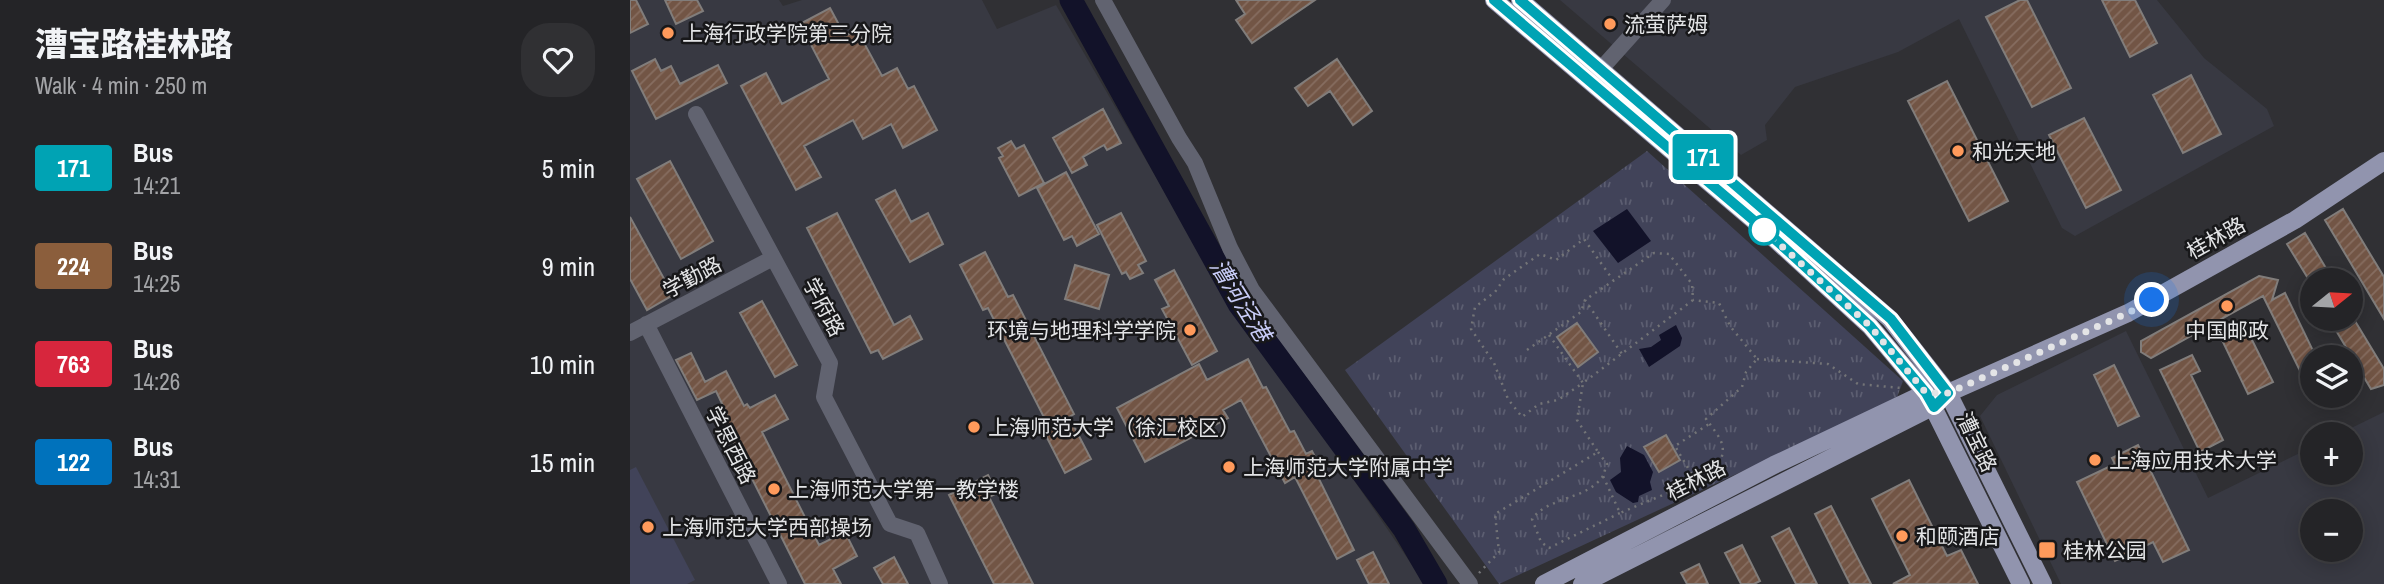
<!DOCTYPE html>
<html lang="en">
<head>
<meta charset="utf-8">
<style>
  :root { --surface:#242427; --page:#303033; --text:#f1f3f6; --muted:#a3a4a7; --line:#414144 }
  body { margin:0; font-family:"Archivo Narrow","Noto Sans SC",sans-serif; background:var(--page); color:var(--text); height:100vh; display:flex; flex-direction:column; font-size:26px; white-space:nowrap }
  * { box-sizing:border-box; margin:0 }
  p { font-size:23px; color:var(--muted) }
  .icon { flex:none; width:38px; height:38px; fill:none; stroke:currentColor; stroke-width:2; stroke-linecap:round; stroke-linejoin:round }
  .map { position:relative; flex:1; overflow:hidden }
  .details { display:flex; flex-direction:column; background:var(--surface); width:630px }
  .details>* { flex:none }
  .badge { padding:0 14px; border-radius:5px; font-size:24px; line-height:46px }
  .needle { width:46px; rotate:72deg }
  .buttons { position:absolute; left:1670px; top:268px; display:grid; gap:14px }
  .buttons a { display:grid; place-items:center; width:63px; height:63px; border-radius:50%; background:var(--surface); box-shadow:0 4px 18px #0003,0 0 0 2px var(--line); font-size:35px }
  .you { position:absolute; width:35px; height:35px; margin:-18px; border:5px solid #fff; border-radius:50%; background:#1a73e8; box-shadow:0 0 0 10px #1a73e833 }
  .map>.badge { position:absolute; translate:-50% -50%; box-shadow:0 0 0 4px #fff }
  .round { display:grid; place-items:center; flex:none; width:74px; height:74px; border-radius:28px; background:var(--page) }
  .overview { display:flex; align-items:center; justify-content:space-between; height:119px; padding:0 35px }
  h1 { font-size:33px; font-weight:800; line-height:52px }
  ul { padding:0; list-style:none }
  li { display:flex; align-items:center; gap:21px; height:98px; padding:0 35px }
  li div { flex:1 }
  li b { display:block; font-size:26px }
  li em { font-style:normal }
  li .badge { min-width:77px; font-weight:700; text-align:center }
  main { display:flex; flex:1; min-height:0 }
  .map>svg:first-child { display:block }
  .built { fill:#383942; fill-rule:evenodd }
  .park { fill:url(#park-tufts) }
  .garden { fill:#414359 }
  .water { fill:#121229 }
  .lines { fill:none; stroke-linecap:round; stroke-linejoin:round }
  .river { stroke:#121229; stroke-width:23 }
  .building { fill:url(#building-hatch); stroke:#817d7b; stroke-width:2 }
  .path { stroke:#737477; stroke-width:2.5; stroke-dasharray:2 5; stroke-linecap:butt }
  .minor { stroke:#616370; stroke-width:16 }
  .major { stroke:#9194ae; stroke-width:18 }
  .line-casing { stroke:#fff; stroke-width:16 }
  .line { stroke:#00a3b4; stroke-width:10 }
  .walk { stroke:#e3e4e6; stroke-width:7; stroke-dasharray:0 12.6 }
  .poi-dot { fill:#ff9a5b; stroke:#18181a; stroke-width:2.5 }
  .stop-dot { fill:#fff; stroke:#00a3b4; stroke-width:3.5 }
  .labels { text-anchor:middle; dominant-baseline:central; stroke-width:5; stroke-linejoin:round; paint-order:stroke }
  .poi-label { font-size:21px; fill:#e3e4e6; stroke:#18181a; text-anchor:start }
  .street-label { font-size:21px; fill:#e3e4e6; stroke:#18181a }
  .water-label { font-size:23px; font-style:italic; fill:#c8ccf7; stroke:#18181a }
</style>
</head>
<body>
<main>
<section class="details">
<div class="overview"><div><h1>漕宝路桂林路</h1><p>Walk · 4 min · 250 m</p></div><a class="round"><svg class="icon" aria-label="heart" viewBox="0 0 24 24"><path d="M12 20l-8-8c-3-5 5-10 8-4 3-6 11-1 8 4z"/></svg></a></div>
<ul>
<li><span class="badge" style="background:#00a3b4;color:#fff">171</span><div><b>Bus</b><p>14:21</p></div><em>5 min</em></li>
<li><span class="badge" style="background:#8b5e3c;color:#fff">224</span><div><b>Bus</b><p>14:25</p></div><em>9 min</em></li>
<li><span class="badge" style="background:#d7263d;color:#fff">763</span><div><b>Bus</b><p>14:26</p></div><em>10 min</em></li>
<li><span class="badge" style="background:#0072bc;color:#fff">122</span><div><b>Bus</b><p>14:31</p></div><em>15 min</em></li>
</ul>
</section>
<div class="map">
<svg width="1754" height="584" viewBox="0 0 1754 584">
  <defs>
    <pattern id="park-tufts" width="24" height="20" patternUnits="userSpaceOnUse" patternTransform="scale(1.75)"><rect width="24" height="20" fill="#414359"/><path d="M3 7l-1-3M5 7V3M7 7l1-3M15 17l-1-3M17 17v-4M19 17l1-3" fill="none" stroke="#5c5e71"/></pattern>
    <pattern id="building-hatch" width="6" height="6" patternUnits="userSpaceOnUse" patternTransform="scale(1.75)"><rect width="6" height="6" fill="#725545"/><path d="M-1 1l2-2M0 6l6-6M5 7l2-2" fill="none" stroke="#866d60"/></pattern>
  </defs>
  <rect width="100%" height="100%" fill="#303034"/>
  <path class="built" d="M0,0H149L153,6L172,0H352L367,29L426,5L580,270L795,584H0Z
    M930,0H1527L1574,58L1637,109L1644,126L1445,236L1432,228L1329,19L1268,52L1165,87L1135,125L1137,140L1111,155Z
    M1496,331L1578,498L1682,447V472H1720V434H1709L1754,412V584H1431L1350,416L1367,395ZM1682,511H1720V550H1682Z"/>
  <path class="park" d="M1017,151L1273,381L1266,400L869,584L715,370Z"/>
  <path class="garden" d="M6,467L65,580L57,584H0V470Z"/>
  <path class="water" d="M997,209L1021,241L988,263L963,231Z
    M1046,325L1052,338L1050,346L1019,367L1009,349L1021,347L1031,340L1029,335Z
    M997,446L1014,455L1023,472L1020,482L1022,490L1009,496L1008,502L1003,503L986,492L980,480L991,472L990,458Z"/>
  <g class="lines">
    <path class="river" d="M441,0L609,304L774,529L806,584"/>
  </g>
  <path class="building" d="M0,0H6L18,24L0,33Z
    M35,0H67L73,11L46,24Z
    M606,0H685L622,43L606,20L615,14Z
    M1390,0H1397L1441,88L1402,107L1356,17Z
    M1472,0H1505L1527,43L1500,57Z
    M200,8L215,36L227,30L252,76L267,68L278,89L284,86L307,130L273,148L261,124L233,139L223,120L174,146L191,177L166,190L111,86L136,73L152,104L199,79L170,24Z
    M25,59L31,71L41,66L50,84L88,65L97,83L26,119L2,71Z
    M707,59L742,111L723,125L700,91L678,106L665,88Z
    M1561,75L1591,134L1553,153L1523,95Z
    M1317,81L1378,201L1339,221L1278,101Z
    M473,109L491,143L477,150L474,145L453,157L457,165L442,173L423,138Z
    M1454,118L1491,190L1456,208L1419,135Z
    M381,141L386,149L394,145L414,183L389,196L369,158L373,156L368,148Z
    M40,161L83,241L51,259L7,179Z
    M436,172L469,234L447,246L442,236L434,240L407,188Z
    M265,190L281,222L298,213L313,244L280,262L246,200Z
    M1713,209L1754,277V319L1695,220Z
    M207,213L264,325L280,316L292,339L253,359L248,350L241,353L177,228Z
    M491,213L516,261L508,265L513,273L500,279L496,272L492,274L467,225Z
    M0,217L43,295L17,310L0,279Z
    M1675,233L1703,280H1679L1657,244Z
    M355,252L378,297L383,295L444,414L439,417L461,459L435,473L413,430L419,427L358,308L353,310L330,265Z
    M445,265L479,275L469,309L435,299Z
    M544,270L587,351L562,365L532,309L539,306L525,280Z
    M1629,276L1648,280L1642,300L1655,293L1686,357H1682V395L1633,296L1521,358L1511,352V341Z
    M132,301L167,365L145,377L110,313Z
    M1722,316L1754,369V385L1741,389L1704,327Z
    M947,323L968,352L948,367L927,337Z
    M1616,328L1643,382L1618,394L1592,340Z
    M61,353L75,382L96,371L114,406L117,404L120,408L145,395L158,419L132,432L189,545L215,532L227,556L203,569L211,584H175L91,417L97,414L86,391L67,400L46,360Z
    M1562,355L1570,371L1561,375L1593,440L1570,452L1530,370Z
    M618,359L633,388L636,387L660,432L664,431L676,454L682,451L691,468L685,471L724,550L707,559L665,477L655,483L611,400L593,410L598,418L515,462L487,408L569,364L577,380Z
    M1484,365L1509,416L1488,426L1464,375Z
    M1036,435L1050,460L1029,472L1014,447Z
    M1508,445L1559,550L1533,562L1523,542L1485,561L1447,482L1485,464L1482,458Z
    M358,475L367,493L359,497L403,584H364L319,495Z
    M1279,480L1317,556L1331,550L1348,584H1263L1280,575L1242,499Z
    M1201,506L1241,584H1220L1185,514Z
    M1159,528L1187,584H1166L1142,537Z
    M1112,545L1130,581L1124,584H1111L1095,553Z
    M743,552L759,584H739L727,560Z
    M264,557L278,584H253L244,568Z
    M1069,564L1078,584H1057L1051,573Z"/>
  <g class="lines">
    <path class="path" d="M919,335L953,383L928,400L909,404L892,417L878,399L864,363L841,329L845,307L865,292L874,279L910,254L926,260L954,239L983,280
      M897,350L951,312L955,300
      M1127,359L1198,364L1228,384L1271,388
      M968,452L977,464L973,476L990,513L1085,473C1099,446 1093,442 1076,419L1112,387L1116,372L1127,359L1100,326L1089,303L1063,300
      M973,476C957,500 919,496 902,519L911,542L919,548L990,513
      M1065,480L1045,446L1079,424
      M849,573L869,552L865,514L968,452L947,420L953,383L1063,300L1062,284L1039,254L1024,253L955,300L992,354"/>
    <path class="minor" d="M473,0L549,138L565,163L600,248L622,290L840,584
      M962,79L1033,0
      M66,114L200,363L194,397L260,524L287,533L310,584
      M16,324L149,584
      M0,333L143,258"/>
    <path class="major" d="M864,0L1135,230L1240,326L1296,393L1391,584
      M890,0L1260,319L1318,393L1413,584
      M914,584L1144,465L1296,393H1308
      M952,584L1304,406L1318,393L1498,313L1665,220L1754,161"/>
  </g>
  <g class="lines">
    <defs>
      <path id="line" d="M864,0L1135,230L1240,326L1296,393L1304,407L1318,393L1261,319L890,0"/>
    </defs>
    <use href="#line" class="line-casing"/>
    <use href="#line" class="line"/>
    <path class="walk" d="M1134,230L1240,326L1296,393H1318L1498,313L1522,300"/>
  </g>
  <g class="poi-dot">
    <circle cx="980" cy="24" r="7"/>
    <circle cx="38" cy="33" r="7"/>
    <circle cx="1328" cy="151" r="7"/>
    <circle cx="1597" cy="306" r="7"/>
    <circle cx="560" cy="330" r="7"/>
    <circle cx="344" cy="427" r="7"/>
    <circle cx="1465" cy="460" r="7"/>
    <circle cx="599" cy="467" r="7"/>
    <circle cx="144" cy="489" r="7"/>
    <circle cx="18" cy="527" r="7"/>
    <circle cx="1272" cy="536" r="7"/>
    <rect x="1408" y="541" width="18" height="18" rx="3.5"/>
  </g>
  <circle class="stop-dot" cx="1134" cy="230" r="14"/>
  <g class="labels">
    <g class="poi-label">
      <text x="994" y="24">流萤萨姆</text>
      <text x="52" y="33">上海行政学院第三分院</text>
      <text x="1342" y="151">和光天地</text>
      <text x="546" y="330" text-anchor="end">环境与地理科学学院</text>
      <text x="1597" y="330" text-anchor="middle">中国邮政</text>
      <text x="358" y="427">上海师范大学（徐汇校区）</text>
      <text x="1479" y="460">上海应用技术大学</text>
      <text x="613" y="467">上海师范大学附属中学</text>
      <text x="158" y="489">上海师范大学第一教学楼</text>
      <text x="32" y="527">上海师范大学西部操场</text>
      <text x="1286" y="536">和颐酒店</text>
      <text x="1433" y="550">桂林公园</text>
    </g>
    <g class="street-label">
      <text transform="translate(1586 238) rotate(-29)">桂林路</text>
      <text transform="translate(62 277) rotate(-28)">学勤路</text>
      <text transform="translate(194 307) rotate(62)">学府路</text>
      <text transform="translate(1347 442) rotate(64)">漕宝路</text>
      <text transform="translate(101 445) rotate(63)">学思西路</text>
      <text transform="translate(1066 480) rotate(-27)">桂林路</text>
    </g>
    <g class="water-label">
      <text transform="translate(611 300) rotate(58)">漕河泾港</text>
    </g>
  </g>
</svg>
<div class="buttons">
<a><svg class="needle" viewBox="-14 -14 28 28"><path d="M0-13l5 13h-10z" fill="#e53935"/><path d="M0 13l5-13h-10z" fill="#a3a4a7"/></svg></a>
<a><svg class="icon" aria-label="layers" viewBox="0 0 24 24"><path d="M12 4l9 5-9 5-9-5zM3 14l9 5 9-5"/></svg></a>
<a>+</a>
<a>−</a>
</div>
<div class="you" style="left:1522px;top:300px"></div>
<b class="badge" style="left:1073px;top:157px;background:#00a3b4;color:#fff">171</b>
</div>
</main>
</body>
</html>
